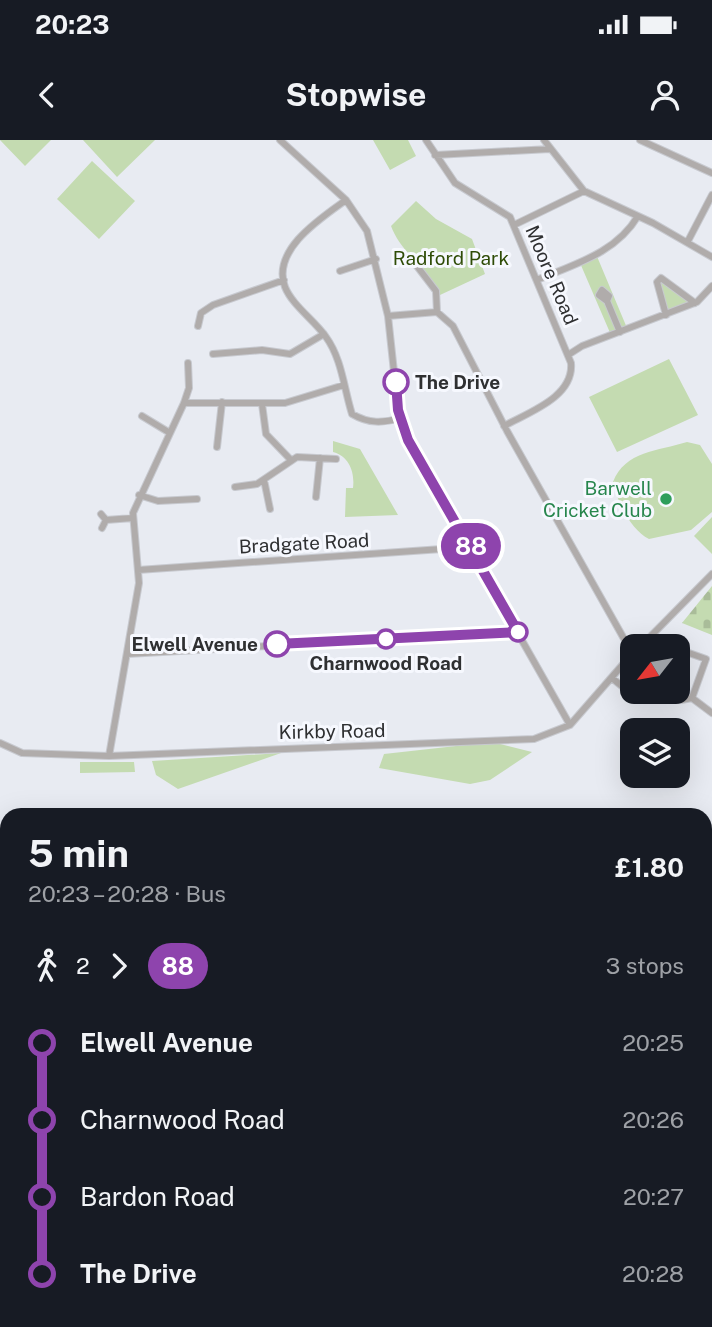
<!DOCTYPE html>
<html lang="en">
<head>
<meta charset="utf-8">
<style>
  :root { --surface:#171b24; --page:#20242c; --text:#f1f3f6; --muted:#9ea1a6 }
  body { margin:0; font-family:"Public Sans",sans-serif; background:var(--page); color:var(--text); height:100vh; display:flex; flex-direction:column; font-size:26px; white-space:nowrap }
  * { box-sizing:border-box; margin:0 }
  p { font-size:23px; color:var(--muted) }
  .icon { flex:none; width:38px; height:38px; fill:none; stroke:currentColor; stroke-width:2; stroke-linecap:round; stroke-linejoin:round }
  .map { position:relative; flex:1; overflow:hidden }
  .panel { position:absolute; left:0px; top:668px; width:712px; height:520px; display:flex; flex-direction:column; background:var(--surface); border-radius:21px 21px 0 0; box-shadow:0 7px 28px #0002 }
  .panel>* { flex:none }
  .badge { padding:0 14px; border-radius:23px; font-size:24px; line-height:46px }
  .needle { width:46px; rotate:239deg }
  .buttons { position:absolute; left:620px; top:494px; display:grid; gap:14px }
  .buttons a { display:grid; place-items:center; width:70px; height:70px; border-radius:14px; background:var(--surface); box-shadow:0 7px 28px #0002; font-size:35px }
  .map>.badge { position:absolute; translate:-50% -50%; box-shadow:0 0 0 4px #fff }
  .legs { display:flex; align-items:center; gap:10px; height:77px; padding:0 28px; font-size:23px }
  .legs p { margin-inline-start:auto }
  .overview { display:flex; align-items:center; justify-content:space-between; height:119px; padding:0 28px }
  h1 { font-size:38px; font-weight:700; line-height:52px }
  ul { padding:0 28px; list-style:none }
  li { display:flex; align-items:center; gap:24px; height:77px; font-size:26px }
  li i { display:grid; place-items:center; width:10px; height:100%; margin:0 9px; background:currentColor }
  li i::after { content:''; width:18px; height:18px; margin:-9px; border:5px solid; border-radius:50%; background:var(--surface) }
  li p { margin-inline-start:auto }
  li:first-child i { background:linear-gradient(#0000 50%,currentColor 0) }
  li:last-child i { background:linear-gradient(currentColor 50%,#0000 0) }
  .status { display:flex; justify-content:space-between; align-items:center; height:49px; padding:0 35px; background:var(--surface); direction:ltr }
  .status svg { height:19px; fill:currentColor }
  header { display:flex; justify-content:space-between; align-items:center; height:91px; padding:0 28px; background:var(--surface); font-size:32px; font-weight:700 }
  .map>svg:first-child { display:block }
  .green { fill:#c4dbb1 }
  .cemetery { fill:url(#cemetery-stones) }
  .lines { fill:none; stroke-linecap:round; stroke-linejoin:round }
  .minor-casing { stroke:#c7c9cf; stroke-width:8 }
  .minor { stroke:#b0acab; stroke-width:6 }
  .line-1-casing { stroke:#fff; stroke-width:16 }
  .line-1 { stroke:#8e44ad; stroke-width:10 }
  .stop-1-dot { fill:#fff; stroke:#8e44ad; stroke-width:3.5 }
  .leisure-dot { fill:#2e9e5b; stroke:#f6f8fe; stroke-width:2.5 }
  .labels { text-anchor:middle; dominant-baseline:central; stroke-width:6; stroke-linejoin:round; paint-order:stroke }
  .park-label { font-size:19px; fill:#2f4c07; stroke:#f6f8fe }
  .street-label { font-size:19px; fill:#2f3032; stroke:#f6f8fe }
  .stop-label { font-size:19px; font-weight:bold; fill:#2f3032; stroke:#f6f8fe; text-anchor:start }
  .leisure-label { font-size:19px; fill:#27864d; stroke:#f6f8fe; text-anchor:end }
</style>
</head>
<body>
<div class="status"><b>20:23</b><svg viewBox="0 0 49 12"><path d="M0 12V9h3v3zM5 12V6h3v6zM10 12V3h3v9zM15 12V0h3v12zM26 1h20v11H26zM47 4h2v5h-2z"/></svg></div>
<header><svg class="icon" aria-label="back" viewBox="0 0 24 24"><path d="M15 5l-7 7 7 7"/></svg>Stopwise<svg class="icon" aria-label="person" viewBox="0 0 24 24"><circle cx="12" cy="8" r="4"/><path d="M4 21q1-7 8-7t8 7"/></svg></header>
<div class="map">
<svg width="712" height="1187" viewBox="0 0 712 1187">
  <defs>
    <pattern id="cemetery-stones" width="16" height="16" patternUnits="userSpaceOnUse" patternTransform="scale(1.75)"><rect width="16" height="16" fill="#c4dbb1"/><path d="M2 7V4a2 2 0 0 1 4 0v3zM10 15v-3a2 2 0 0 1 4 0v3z" fill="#a9bc99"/></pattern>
  </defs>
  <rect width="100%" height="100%" fill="#e8ebf2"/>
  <path class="green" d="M0,0H51L25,26Z
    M83,0H155L117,37Z
    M373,0H408L416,16L390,30Z
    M92,21L135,61L99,99L57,59Z
    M416,61L436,79L472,99L485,134L440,155C427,128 401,113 391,86Z
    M596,114L627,188L611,195L580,123Z
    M661,138L697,162L666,175L657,142Z
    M669,219L698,275L617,312L589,257Z
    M333,301L360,309L398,375L345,377L346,348H353C355,332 349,316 333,312Z
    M687,302L700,305L712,324V372L691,390L649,399C631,390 617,362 613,342C625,311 658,311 687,302Z
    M712,377V414L694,396Z
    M492,602L532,612L490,640L470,644L379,628L384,614Z
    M281,613L178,649L156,635L152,621Z
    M80,622H134L135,632L80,633Z"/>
  <path class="cemetery" d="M712,446V495L682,483Z"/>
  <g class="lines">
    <defs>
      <path id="minor" d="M280,0L346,60L367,91L388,176L398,269L408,300L570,585
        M426,0L455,43L510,77L571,223C574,257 529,272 504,286
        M544,0L584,51L653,83L712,117
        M640,0L712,33
        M435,15L550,9
        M346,60C321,78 271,110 285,147C292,165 315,181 326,197C342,219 344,249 352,274C369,284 383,283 401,278
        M514,85L584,51
        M688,101L712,55
        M410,117L436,151L437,172
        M340,131L376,119
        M537,140C575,124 616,113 638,76
        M607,161L609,156L602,150L599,155L607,161L620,192
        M666,175L657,142L661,138L695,163
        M388,176L437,172L453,186L507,291L632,513
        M198,186L201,173L213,165L284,140
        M213,214L262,210L290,214L324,194
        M568,215L582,206L697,162L712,146
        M184,263H285L344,245
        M262,264L266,294L290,319
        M142,276L170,293
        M217,307L222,262
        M264,340L270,369
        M235,347L257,344L297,317L336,319
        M139,355L158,361L197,359
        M316,357L320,318
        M101,374L106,380L102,388
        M106,380L133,378
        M138,430L471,407
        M641,506L712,434
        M689,513L706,519L692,558
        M127,514L518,492
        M612,538C631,554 642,564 667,554L681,560L692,558
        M692,558L712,573
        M0,603L22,613L109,616L534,599L570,585L632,514
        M109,616L139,443L133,373L184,263L189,248L188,223"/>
    </defs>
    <use href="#minor" class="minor-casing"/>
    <use href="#minor" class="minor"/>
  </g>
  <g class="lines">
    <defs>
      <path id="line-1" d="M277,504L518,492L408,300L398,270L396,242"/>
    </defs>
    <use href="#line-1" class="line-1-casing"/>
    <use href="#line-1" class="line-1"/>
  </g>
  <g class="stop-1-dot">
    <circle cx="396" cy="242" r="12"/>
    <circle cx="518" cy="492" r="9"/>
    <circle cx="386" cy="499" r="9"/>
    <circle cx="277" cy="504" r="12"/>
  </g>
  <circle class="leisure-dot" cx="666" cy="359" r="7"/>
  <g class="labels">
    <g class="park-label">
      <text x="451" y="118">Radford Park</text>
    </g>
    <g class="street-label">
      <text transform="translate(552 135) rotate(67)">Moore Road</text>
      <text transform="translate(304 403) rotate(-3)">Bradgate Road</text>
      <text transform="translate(332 591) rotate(-1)">Kirkby Road</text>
    </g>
    <g class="stop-label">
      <text x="415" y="242">The Drive</text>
      <text x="258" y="504" text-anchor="end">Elwell Avenue</text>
      <text x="386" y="523" text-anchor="middle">Charnwood Road</text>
    </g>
    <g class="leisure-label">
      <text x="652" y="348">Barwell<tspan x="652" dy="22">Cricket Club</tspan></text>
    </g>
  </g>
</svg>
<div class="buttons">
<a><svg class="needle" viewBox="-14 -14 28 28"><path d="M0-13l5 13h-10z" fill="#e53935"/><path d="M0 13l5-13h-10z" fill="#9ea1a6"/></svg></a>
<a><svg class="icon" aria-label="layers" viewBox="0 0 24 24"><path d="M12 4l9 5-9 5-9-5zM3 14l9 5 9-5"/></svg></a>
</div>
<b class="badge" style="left:471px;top:406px;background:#8e44ad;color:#fff">88</b>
<section class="panel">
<div class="overview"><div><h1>5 min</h1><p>20:23 – 20:28 · Bus</p></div><b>£1.80</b></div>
<div class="legs"><svg class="icon" aria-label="walk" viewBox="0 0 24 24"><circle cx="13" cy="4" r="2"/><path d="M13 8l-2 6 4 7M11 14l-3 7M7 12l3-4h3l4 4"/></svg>2<svg class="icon" aria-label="forward" viewBox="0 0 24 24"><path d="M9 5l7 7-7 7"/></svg><b class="badge" style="background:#8e44ad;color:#fff">88</b><p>3 stops</p></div>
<ul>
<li><i style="color:#8e44ad"></i><b>Elwell Avenue</b><p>20:25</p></li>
<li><i style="color:#8e44ad"></i><span>Charnwood Road</span><p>20:26</p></li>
<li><i style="color:#8e44ad"></i><span>Bardon Road</span><p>20:27</p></li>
<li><i style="color:#8e44ad"></i><b>The Drive</b><p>20:28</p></li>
</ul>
</section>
</div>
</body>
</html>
